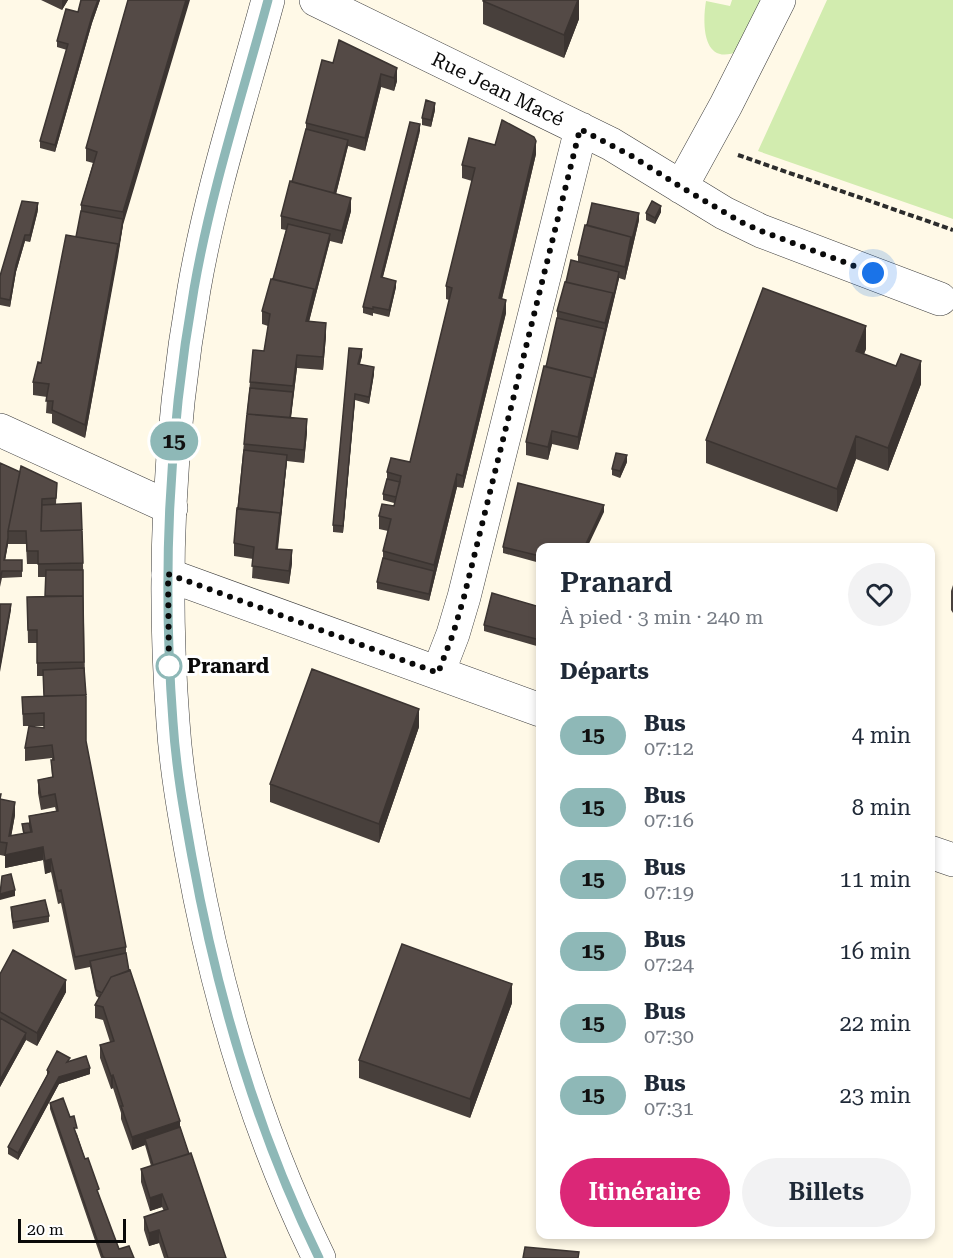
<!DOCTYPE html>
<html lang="fr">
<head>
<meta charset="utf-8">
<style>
  :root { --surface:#fff; --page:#f2f2f3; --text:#1f2937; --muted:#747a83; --accent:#db2777 }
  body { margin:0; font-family:"Roboto Serif",serif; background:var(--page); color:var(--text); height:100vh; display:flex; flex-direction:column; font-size:22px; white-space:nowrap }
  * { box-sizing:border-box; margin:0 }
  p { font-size:20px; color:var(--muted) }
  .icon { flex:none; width:33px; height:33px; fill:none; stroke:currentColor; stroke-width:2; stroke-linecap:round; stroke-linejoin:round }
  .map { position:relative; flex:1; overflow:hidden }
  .panel { position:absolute; left:536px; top:543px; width:399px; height:696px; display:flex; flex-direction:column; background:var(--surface); border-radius:12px; box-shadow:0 3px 9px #0003 }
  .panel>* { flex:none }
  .badge { padding:0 12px; border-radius:20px; font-size:21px; line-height:39px }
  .scale { position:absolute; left:18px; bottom:15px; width:108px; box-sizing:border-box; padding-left:6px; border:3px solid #0a0a0a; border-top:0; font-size:16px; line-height:21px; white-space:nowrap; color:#0a0a0a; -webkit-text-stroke:4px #fff; paint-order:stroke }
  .you { position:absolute; width:30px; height:30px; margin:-15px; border:4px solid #fff; border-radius:50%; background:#1a73e8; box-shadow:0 0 0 9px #1a73e833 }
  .map>.badge { position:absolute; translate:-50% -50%; box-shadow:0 0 0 3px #fff }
  h2 { padding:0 24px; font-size:22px; line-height:54px }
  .round { display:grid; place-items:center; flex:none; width:63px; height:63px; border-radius:32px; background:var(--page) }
  .headline { display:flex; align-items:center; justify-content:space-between; height:102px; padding:0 24px }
  h1 { font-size:28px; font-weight:600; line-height:45px }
  .action { display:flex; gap:12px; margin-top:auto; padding:12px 24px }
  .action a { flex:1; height:69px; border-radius:36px; background:var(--accent); color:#fff; font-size:24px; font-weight:600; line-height:69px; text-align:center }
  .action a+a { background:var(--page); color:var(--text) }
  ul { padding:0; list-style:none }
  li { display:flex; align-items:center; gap:18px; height:72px; padding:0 24px }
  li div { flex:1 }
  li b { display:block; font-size:22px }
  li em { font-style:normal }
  li .badge { min-width:66px; font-weight:700; text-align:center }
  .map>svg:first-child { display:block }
  .green { fill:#d2ecaf }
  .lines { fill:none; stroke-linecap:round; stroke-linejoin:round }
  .minor-casing { stroke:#3d3d3d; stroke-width:34 }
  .tertiary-casing { stroke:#3d3d3d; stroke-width:34 }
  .path { stroke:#2c2c2c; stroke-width:4; stroke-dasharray:6 3; stroke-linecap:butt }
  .minor { stroke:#fff; stroke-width:33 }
  .tertiary { stroke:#fff; stroke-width:33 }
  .wall { fill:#48403c }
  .shaded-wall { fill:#3b3431 }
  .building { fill:#544a46; stroke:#3b3431; stroke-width:1.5 }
  .line-casing { stroke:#fff; stroke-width:14 }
  .line { stroke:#8eb8b7; stroke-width:9 }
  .walk { stroke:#0a0a0a; stroke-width:6; stroke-dasharray:0 10.8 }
  .stop-dot { fill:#fff; stroke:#8eb8b7; stroke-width:3 }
  .labels { text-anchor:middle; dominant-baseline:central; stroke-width:6; stroke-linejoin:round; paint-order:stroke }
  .street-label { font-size:20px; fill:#0a0a0a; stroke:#fff }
  .stop-label { font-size:20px; font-weight:bold; fill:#0a0a0a; stroke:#fff; text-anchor:start }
</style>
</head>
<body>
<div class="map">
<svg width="953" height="1258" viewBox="0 0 953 1258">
  <rect width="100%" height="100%" fill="#fff9e7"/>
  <path class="green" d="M732,0H762L739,51C703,67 702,25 706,1L730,6Z
    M827,0H953V219L758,151Z"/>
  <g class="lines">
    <defs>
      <path id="minor" d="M316,0L611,144L724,213L761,231L940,299
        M681,187L726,105L779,0
        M0,430L171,508
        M168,575L540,710
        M438,673L453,634L464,597L581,129
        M930,852L953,860"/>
      <path id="tertiary" d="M268,0C242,96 211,191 194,289C169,432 162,578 173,722C176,768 184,813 192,857C217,995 257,1132 319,1258"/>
    </defs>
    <use href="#minor" class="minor-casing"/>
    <use href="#tertiary" class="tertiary-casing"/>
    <path class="path" d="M738,155L953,230"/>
    <use href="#minor" class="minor"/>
    <use href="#tertiary" class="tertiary"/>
  </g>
  <path class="wall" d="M41,0H68L62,10Z
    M81,0H100L92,23L55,152L40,148V141L67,50L57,47V41L78,12Z
    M128,0L123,225L85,438L52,423V414L46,413L47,397L33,395V382L41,363L76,237L81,211V205L93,163L86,161V148Z
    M483,0H579V19L564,58L483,24Z
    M333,63L397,68V81L394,91L381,87L365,151L348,146L336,194L351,211L342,244L330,241L309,321L326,336L323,370L297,368L291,418L307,432L304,463L287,461L278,549L292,563L289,584L252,578L253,559L234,556V543L250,382L264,351L268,326L262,324V311L273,279L286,230L281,229V216L292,182L306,129V123Z
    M435,110L431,127L422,125V118Z
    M420,131L383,277L396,287L389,317L373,313V316L363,313V307Z
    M536,154L502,299L506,313L463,488L457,487L429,601L377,589V582L383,558V551L388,531L379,529V516L394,506V503L383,500V494L387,479V472L410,462L449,300L446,299V286L472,181L462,178V165Z
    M38,210L30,242L25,241L16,272L10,307L0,305V276Z
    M661,212L655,224L646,220V213Z
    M639,220L625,280L619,278L578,450L552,444L548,460L526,455V442L546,367L557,318V311L566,282L578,261V255Z
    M349,348L362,356L360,364L374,374L369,404L355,400L343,533L333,532V525Z
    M866,349L864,354L921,384L888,471L856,459L837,512L706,463V440Z
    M627,462L620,478L612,475V469Z
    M0,463L20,472L57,483L56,504L83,563L86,741L126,947V953L129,971L189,1154L226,1258H164L159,1243L149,1246L144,1230V1217L164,1211L162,1207L150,1211L141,1182V1169L151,1166L145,1145L132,1150L121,1119V1113L113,1088L111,1089L100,1058V1045L110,1042L103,1020L95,1018V1005L99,998L96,996L90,967L75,970L61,903L58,904L51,872L45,874L43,860L5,868V856L0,855V794L1,800L15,815L11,836L23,834L22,824L29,823V816L56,811L55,807L41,810L38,793V780L52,777L51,760H52V758L25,761V748L44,728V726H23L22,697L44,696L43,676H37V643H28L27,597L45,596L46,577H38V564H27L26,544H8L5,560H22V577L2,578L0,587Z
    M604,512L540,548V563L503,553V547Z
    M953,585V613L951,610V591Z
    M540,607V647L484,631V625Z
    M419,727L379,843L270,802V784Z
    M11,907L49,916V922L13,929L11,913Z
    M0,974L66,992L37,1046L26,1040L0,1087Z
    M512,1003L470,1118L359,1078V1060Z
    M70,1061L90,1074L59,1084L18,1160L8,1154V1147L47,1075V1070Z
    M50,1103L77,1134L85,1159L119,1249L134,1258H101L50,1109Z"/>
  <path class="shaded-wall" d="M62,0H68L62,10Z
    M98,0H100L92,23L55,152V145L92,16Z
    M186,0H190L123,225L118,257V250L123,219V212Z
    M578,0H579V19L564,58V35Z
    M397,68V81L394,91V78Z
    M381,74V87L365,151V138Z
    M435,103V110L431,127V120Z
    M420,124V131L381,284V277Z
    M348,140V146L333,206V199Z
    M536,141V154L499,311V298Z
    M351,198V211L342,244V231Z
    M38,203V210L30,242V235Z
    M661,206V212L655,224V218Z
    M639,213V220L625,280V267L631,237Z
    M330,234V240L314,302V295Z
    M25,235V241L16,272L10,307V300L16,265Z
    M118,244V257L85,438V425Z
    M619,272V279L578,450V437L592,378L605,329V323L613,293Z
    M396,281V287L389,317V310Z
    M314,289V302L306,334V321Z
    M506,300V313L463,488V476Z
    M326,323V336L323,370V357Z
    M866,326V349L858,368L856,351Z
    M362,349V356L358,370V364Z
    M297,355V368L289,431V424Z
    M921,361V384L888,471V448Z
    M374,367V374L369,404V397Z
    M355,394V400L343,533V526Z
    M307,419V432L304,463V450Z
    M552,431V444L548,460V447Z
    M856,436V459L837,512V489Z
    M287,455V461L276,562V549Z
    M627,455V462L620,478V471Z
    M457,474V487L429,601V594L434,571V565Z
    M604,505V512L587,548H584Z
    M8,538V544L4,567V560Z
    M292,550V563L289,584V571Z
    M11,604V610L0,672V665Z
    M419,709V727L379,843V824Z
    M15,802V815L9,849V836Z
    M43,847V860L5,868V855Z
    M51,859V872L45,874V861Z
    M15,890V896L0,900V894Z
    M66,980V992L37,1046V1033Z
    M512,984V1003L470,1118V1099Z
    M26,1033V1040L0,1087V1080Z
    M90,1068V1074L59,1084L18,1160V1153L59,1077Z
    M113,1075V1088L111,1089V1076Z
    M180,1121V1134L145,1139V1145L132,1150V1137Z
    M162,1194V1207L150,1211V1198Z
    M159,1230V1243L149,1246V1233Z"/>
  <path class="building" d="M81,0H98L92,16L55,145L40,141L68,44L57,41L66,9L78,12Z
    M128,0H186L123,212L81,205L97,152L86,148Z
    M483,0H578L564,35L483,1Z
    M339,40L397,68L394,78L381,74L365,138L306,123L322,60L333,63Z
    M426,100L435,103L431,120L422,118Z
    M502,120L534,137L536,141L499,298L506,300L463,476L457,474L434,565L383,551L391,519L379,516L382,504L394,506L401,476L387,472L391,458L410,462L452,288L446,286L475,168L462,165L469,138L495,145Z
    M410,122L420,124L381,277L396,281L389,310L373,307V309L363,307Z
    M306,129L348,140L334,193L292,182Z
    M290,181L351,198L342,231L281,216Z
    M22,201L38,203L30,235H25L16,265L10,300L0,298V276Z
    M652,201L661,206L655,218L646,213Z
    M592,203L639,213L631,243V237L587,225Z
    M81,211L123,219L118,250V244L76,237Z
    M288,224L330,234L314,295V289L273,279Z
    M585,225L631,237L625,267L578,255Z
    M66,235L118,244L85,425L52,410L53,401H46L49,384L33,382L38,362L41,363Z
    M571,260L619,272L613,299V293L566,282Z
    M271,279L314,289L306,321L326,323L323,357L297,355L293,386L250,382L253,350L264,351L270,314L262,311Z
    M565,282L613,293L605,323L557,311Z
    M763,288L866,326L856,351L896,366L901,354L921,361L888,448L856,436L837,489L706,440Z
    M557,318L605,329L592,384V378L546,367Z
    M349,348L362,349L358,364L374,367L369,397L355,394L343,526L333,525Z
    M544,366L592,378L578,437L552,431L548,447L526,442Z
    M250,388L293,392L290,418L247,414Z
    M247,414L307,419L304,450L244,444Z
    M244,450L287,455L280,519V513L238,509Z
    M616,453L627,455L620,471L612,469Z
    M0,463L20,472L8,531V538L4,560H22V571H2L0,580Z
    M21,466L57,483L56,498L42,499L41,531L82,530L83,563L38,564V551H27L26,531H8Z
    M387,479L400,482L396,497L383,494Z
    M518,483L604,505L584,548H540V556L503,547Z
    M81,503L82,530L41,531L42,505Z
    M237,508L280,513L276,549L292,550L289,571L252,566L254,547L234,543Z
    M383,558L434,571L429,594L377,582Z
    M46,570H83V596H45Z
    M492,593L540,607V640L484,625Z
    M83,596L84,662L37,663V630H28L27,597Z
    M0,604H11L0,665Z
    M84,668L86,695L44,696L43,670Z
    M312,669L419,709L379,824L270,784Z
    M86,695V741L126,947L75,957L61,890L58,891L51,859L45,861L43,847L5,855L7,843L0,842V794H1L0,799L15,802L9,836L32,832L29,816L58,811L55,794L41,797L38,780L53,777L51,760H54L52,745L25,748L29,726L44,728V713L23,714L22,697Z
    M29,823L31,832L24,833L22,824Z
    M11,874L15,890L0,894L2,876Z
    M45,900L49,916L13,922L11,907Z
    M402,944L512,984L470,1099L359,1060Z
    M13,950L66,980L37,1033L0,1012V974Z
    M126,953L129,971L111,977L102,993L96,990L90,961Z
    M130,970L180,1121L132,1137L121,1106H123L113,1075L111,1076L100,1045L114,1041L103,1007L95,1005L111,977Z
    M0,1018L26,1033L0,1080Z
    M57,1051L70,1058L67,1062L86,1056L90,1068L59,1077L18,1153L8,1147L49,1072L47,1070Z
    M63,1098L70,1117L74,1116L77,1128H74L85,1159L88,1158L99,1189L97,1190L119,1249L129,1246L134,1258H105L103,1257L50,1103Z
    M180,1127L189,1154L153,1165L145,1139Z
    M191,1153L226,1258H168L159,1230L149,1233L144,1217L168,1209L162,1194L150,1198L141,1169Z
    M525,1247L579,1252L578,1258H523Z"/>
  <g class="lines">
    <defs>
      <path id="line" d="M268,0C242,96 211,191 194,289C169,431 162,578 173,722C176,768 184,813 192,857C217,995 257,1132 319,1258"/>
    </defs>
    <use href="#line" class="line-casing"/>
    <use href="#line" class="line"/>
    <path class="walk" d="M169,666V668L168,574L438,673L453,634L464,597L580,129L630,155L681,187L741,222L761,231L873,273"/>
  </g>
  <circle class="stop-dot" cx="169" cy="666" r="12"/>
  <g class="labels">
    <g class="street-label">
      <text transform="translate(498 89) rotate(26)">Rue Jean Macé</text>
    </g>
    <g class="stop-label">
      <text x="187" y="666">Pranard</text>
    </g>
  </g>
</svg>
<div class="scale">20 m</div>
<div class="you" style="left:873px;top:273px"></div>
<b class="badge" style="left:174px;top:441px;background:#8eb8b7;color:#111">15</b>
<section class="panel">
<div class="headline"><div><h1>Pranard</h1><p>À pied · 3 min · 240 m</p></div><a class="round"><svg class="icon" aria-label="heart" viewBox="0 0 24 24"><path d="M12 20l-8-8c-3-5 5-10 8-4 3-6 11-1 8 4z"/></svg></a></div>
<h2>Départs</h2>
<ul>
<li><span class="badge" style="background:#8eb8b7;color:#111">15</span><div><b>Bus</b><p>07:12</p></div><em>4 min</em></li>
<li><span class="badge" style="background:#8eb8b7;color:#111">15</span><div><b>Bus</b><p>07:16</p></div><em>8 min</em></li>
<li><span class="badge" style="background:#8eb8b7;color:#111">15</span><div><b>Bus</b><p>07:19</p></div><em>11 min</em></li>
<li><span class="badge" style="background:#8eb8b7;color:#111">15</span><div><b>Bus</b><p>07:24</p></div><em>16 min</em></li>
<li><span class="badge" style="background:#8eb8b7;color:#111">15</span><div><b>Bus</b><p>07:30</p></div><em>22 min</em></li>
<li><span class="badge" style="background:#8eb8b7;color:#111">15</span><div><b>Bus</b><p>07:31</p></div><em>23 min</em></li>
</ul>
<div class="action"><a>Itinéraire</a><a>Billets</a></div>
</section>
</div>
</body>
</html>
